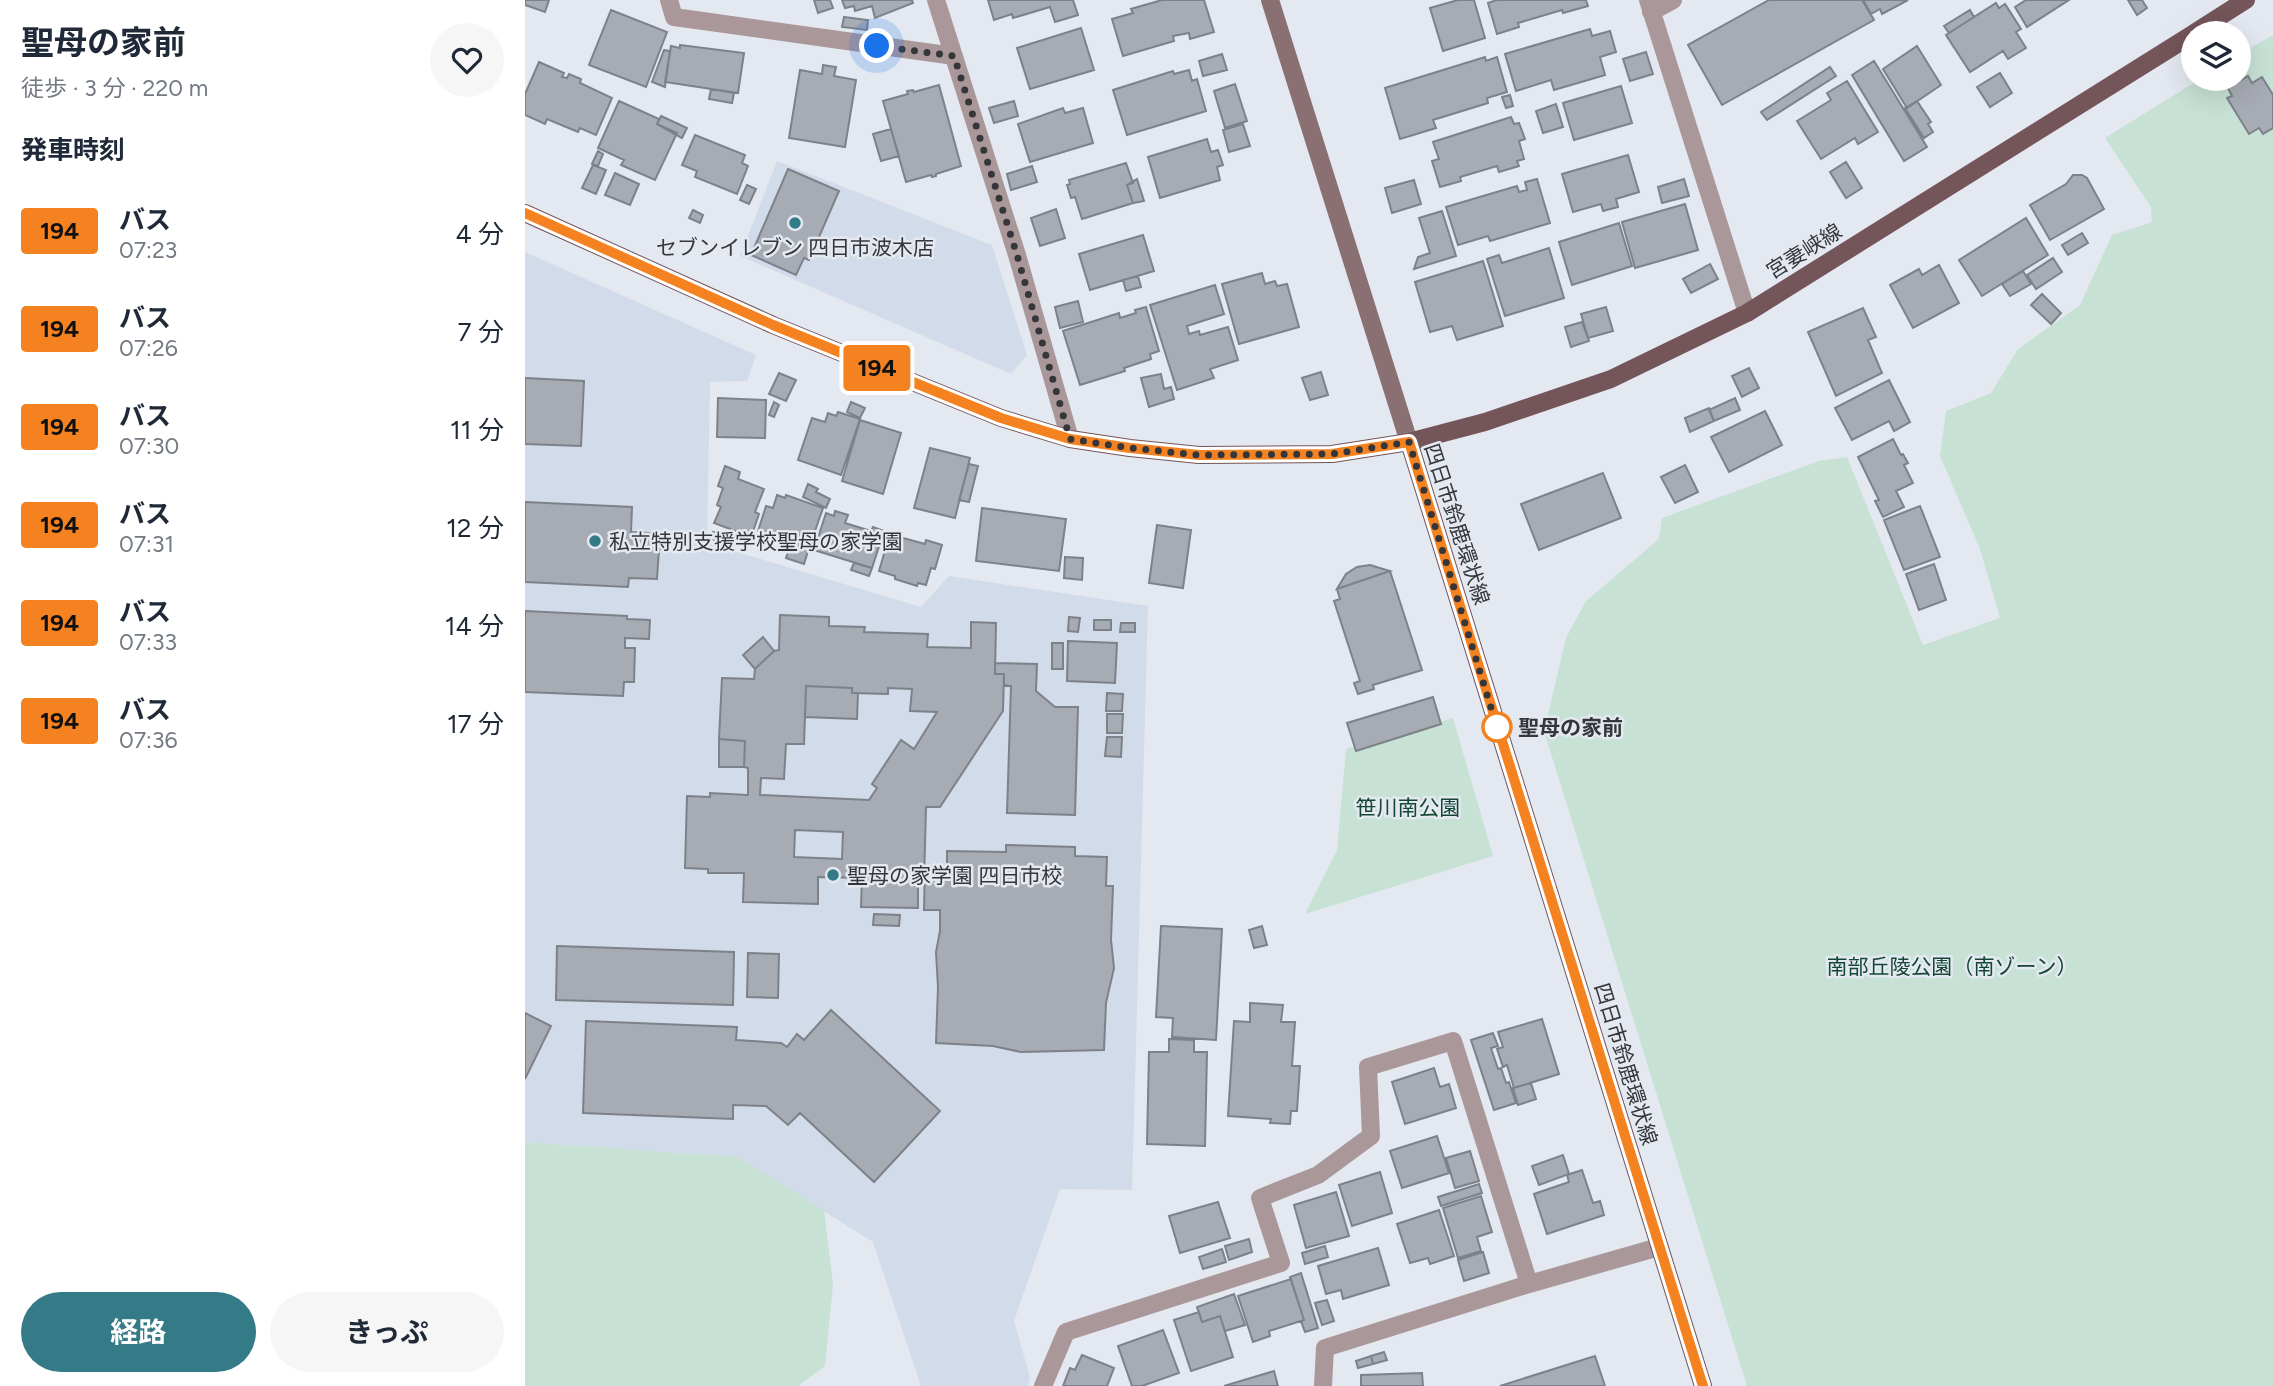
<!DOCTYPE html>
<html lang="ja">
<head>
<meta charset="utf-8">
<style>
  :root { --surface:#fff; --page:#f6f6f7; --text:#1f2937; --muted:#747a83; --accent:#357b87 }
  body { margin:0; font-family:Figtree,"Noto Sans JP",sans-serif; background:var(--page); color:var(--text); height:100vh; display:flex; flex-direction:column; font-size:26px; white-space:nowrap }
  * { box-sizing:border-box; margin:0 }
  p { font-size:23px; color:var(--muted) }
  .icon { flex:none; width:38px; height:38px; fill:none; stroke:currentColor; stroke-width:2; stroke-linecap:round; stroke-linejoin:round }
  .map { position:relative; flex:1; overflow:hidden }
  .sheet { display:flex; flex-direction:column; background:var(--surface); width:525px }
  .sheet>* { flex:none }
  .badge { padding:0 14px; border-radius:5px; font-size:24px; line-height:46px }
  .fabs { position:absolute; left:1656px; top:21px; display:grid; gap:14px }
  .fabs a { display:grid; place-items:center; width:70px; height:70px; border-radius:50%; background:var(--surface); box-shadow:0 7px 28px #0002; font-size:35px }
  .you { position:absolute; width:35px; height:35px; margin:-18px; border:5px solid #fff; border-radius:50%; background:#1a73e8; box-shadow:0 0 0 10px #1a73e833 }
  .map>.badge { position:absolute; translate:-50% -50%; box-shadow:0 0 0 4px #fff }
  h2 { padding:0 21px; font-size:26px; line-height:63px }
  .round { display:grid; place-items:center; flex:none; width:74px; height:74px; border-radius:37px; background:var(--page) }
  .head { display:flex; align-items:center; justify-content:space-between; height:119px; padding:0 21px }
  h1 { font-size:33px; font-weight:700; line-height:52px }
  .cta { display:flex; gap:14px; margin-top:auto; padding:14px 21px }
  .cta a { flex:1; height:80px; border-radius:42px; background:var(--accent); color:#fff; font-size:28px; font-weight:700; line-height:80px; text-align:center }
  .cta a+a { background:var(--page); color:var(--text) }
  ul { padding:0; list-style:none }
  li { display:flex; align-items:center; gap:21px; height:98px; padding:0 21px }
  li div { flex:1 }
  li b { display:block; font-size:26px }
  li em { font-style:normal }
  li .badge { min-width:77px; font-weight:700; text-align:center }
  main { display:flex; flex:1; min-height:0 }
  .map>svg:first-child { display:block }
  .built { fill:#d2dbe9 }
  .green { fill:#c7e1d4 }
  .building { fill:#a7abb3; stroke:#7d8189; stroke-width:2; fill-rule:evenodd }
  .lines { fill:none; stroke-linecap:round; stroke-linejoin:round }
  .street { stroke:#aa9799; stroke-width:18 }
  .secondary { stroke:#8b7073; stroke-width:18 }
  .primary { stroke:#745559; stroke-width:18 }
  .line-casing { stroke:#fff; stroke-width:16 }
  .line { stroke:#f58220; stroke-width:10 }
  .walk { stroke:#343639; stroke-width:7; stroke-dasharray:0 12.6 }
  .poi-dot { fill:#357b87; stroke:#e4e9f1; stroke-width:2.5 }
  .stop-dot { fill:#fff; stroke:#f58220; stroke-width:3.5 }
  .labels { text-anchor:middle; dominant-baseline:central; stroke-width:5; stroke-linejoin:round; paint-order:stroke }
  .poi-label { font-size:21px; fill:#343639; stroke:#e4e9f1; text-anchor:start }
  .street-label { font-size:21px; fill:#343639; stroke:#e4e9f1 }
  .stop-label { font-size:21px; font-weight:bold; fill:#343639; stroke:#e4e9f1; text-anchor:start }
  .park-label { font-size:21px; fill:#134633; stroke:#e4e9f1 }
</style>
</head>
<body>
<main>
<section class="sheet">
<div class="head"><div><h1>聖母の家前</h1><p>徒歩 · 3 分 · 220 m</p></div><a class="round"><svg class="icon" aria-label="heart" viewBox="0 0 24 24"><path d="M12 20l-8-8c-3-5 5-10 8-4 3-6 11-1 8 4z"/></svg></a></div>
<h2>発車時刻</h2>
<ul>
<li><span class="badge" style="background:#f58220;color:#111">194</span><div><b>バス</b><p>07:23</p></div><em>4 分</em></li>
<li><span class="badge" style="background:#f58220;color:#111">194</span><div><b>バス</b><p>07:26</p></div><em>7 分</em></li>
<li><span class="badge" style="background:#f58220;color:#111">194</span><div><b>バス</b><p>07:30</p></div><em>11 分</em></li>
<li><span class="badge" style="background:#f58220;color:#111">194</span><div><b>バス</b><p>07:31</p></div><em>12 分</em></li>
<li><span class="badge" style="background:#f58220;color:#111">194</span><div><b>バス</b><p>07:33</p></div><em>14 分</em></li>
<li><span class="badge" style="background:#f58220;color:#111">194</span><div><b>バス</b><p>07:36</p></div><em>17 分</em></li>
</ul>
<div class="cta"><a>経路</a><a>きっぷ</a></div>
</section>
<div class="map">
<svg width="1748" height="1386" viewBox="0 0 1748 1386">
  <rect width="100%" height="100%" fill="#e4e9f1"/>
  <path class="built" d="M252,161L467,245L502,355L486,374L215,256Z
    M0,252L231,355L222,381L185,382L182,543L396,607L424,576L623,606L607,1190L535,1189L489,1321L505,1377L503,1386H396L348,1242L212,1157L0,1142Z"/>
  <path class="green" d="M1748,35V1386H1222L1019,731L1041,638L1061,601L1134,539L1137,518L1294,461L1322,457L1398,645L1475,618L1455,549L1415,456L1421,411L1466,393L1493,349L1555,305L1587,235L1627,222L1626,207L1580,138L1675,79H1713V55Z
    M928,718L968,856L780,914L812,850L821,749Z
    M0,1142L212,1157L299,1210L308,1284L300,1366L273,1386H0Z"/>
  <path class="building" d="M0,0H24L20,12L0,5Z
    M289,0H305L308,8L293,13Z
    M317,0H387L388,3L350,18L347,6L330,11L329,6L320,8Z
    M463,0H548L553,15L530,22L525,7L488,18L487,14L469,20Z
    M637,0H679L689,32L665,39L664,33L648,36L649,41L598,56L587,19L608,13L606,9Z
    M933,0H949L960,38L918,51L905,8Z
    M972,0H1061L1063,6L1038,13L1037,10L993,23L994,27L972,34L963,3Z
    M1244,0H1337L1349,20L1197,105L1163,45Z
    M1338,0H1383L1357,14L1355,9L1346,14Z
    M1501,0H1544L1502,27L1490,7Z
    M1603,0H1617L1622,8L1612,15Z
    M1471,3L1474,8L1480,4L1496,29L1491,32L1501,48L1483,59L1478,51L1445,72L1421,35Z
    M86,10L142,32L121,87L64,65Z
    M1445,10L1449,17L1424,33L1419,26Z
    M319,17L343,20L342,30L317,27Z
    M556,28L569,70L505,89L492,48Z
    M1065,29L1067,36L1085,31L1091,52L1075,57L1080,75L1029,90L1026,80L991,91L980,54Z
    M155,45L219,53L213,93L140,82L146,46L155,48Z
    M1392,46L1416,85L1382,108L1358,69Z
    M139,50L145,51L140,87L127,82Z
    M1121,52L1128,74L1105,81L1098,59Z
    M697,54L702,70L678,76L674,61Z
    M960,57L961,61L972,57L982,92L962,98L963,103L908,120L911,128L875,139L860,88Z
    M1349,61L1402,147L1379,161L1327,75Z
    M14,62L39,73L37,77L42,78L44,74L56,79L55,83L87,98L71,135L55,128L53,132L22,119L20,124L0,115V94Z
    M298,65L311,67L309,76L331,80L320,147L264,138L275,70L297,74Z
    M1305,67L1311,76L1242,120L1236,112Z
    M664,70L667,81L672,79L681,111L602,135L588,90L648,71L649,74Z
    M1475,73L1487,93L1465,107L1452,87Z
    M1723,76L1727,83L1737,77L1748,95V128L1738,134L1734,128L1724,134L1702,98L1707,96L1703,88Z
    M1322,81L1353,132L1333,144L1330,138L1296,159L1272,121L1306,100L1302,93Z
    M710,84L722,121L700,128L689,91Z
    M414,85L436,166L411,174V176L407,177L406,175L381,182L358,101L383,94L382,91L388,90L389,92Z
    M1096,86L1107,123L1049,140L1038,103Z
    M186,89L209,93L207,103L184,99Z
    M985,95L988,106L981,108L977,97Z
    M94,101L134,119L132,124L152,133L130,180L96,165L99,160L73,148Z
    M489,101L493,116L469,123L464,108Z
    M1392,101L1406,122L1403,124L1408,132L1399,138L1380,108Z
    M1031,104L1038,127L1018,133L1011,111Z
    M538,108L540,113L558,108L568,143L505,162L493,124Z
    M136,116L162,128L157,138L132,124Z
    M986,117L989,124L994,123L1000,139L994,141L999,159L992,161L994,166L974,172L972,166L935,177L936,181L915,187L907,161L914,159L908,142Z
    M718,124L725,146L704,152L698,130Z
    M366,129L374,156L356,161L348,134Z
    M170,135L220,155L217,163L223,166L212,194L170,177L172,171L157,165Z
    M682,139L686,152L693,150L698,165L692,167L695,180L635,198L623,157Z
    M73,151L78,154L73,166L67,164Z
    M1103,155L1114,192L1091,199L1093,207L1078,211L1076,204L1048,212L1037,174Z
    M1321,162L1337,188L1321,198L1305,172Z
    M601,163L607,180L608,183L602,185L608,203L557,219L550,197L546,198L542,185L545,184L544,180Z
    M68,165L81,170L71,194L57,188Z
    M507,166L512,182L486,190L482,174Z
    M263,169L314,191L284,260L279,258L271,275L226,255Z
    M90,173L114,184L105,205L80,195Z
    M1548,175H1557L1562,178L1579,209L1525,240L1505,205L1541,184Z
    M612,179L619,201L608,203L602,185Z
    M1012,179L1025,223L965,241L963,236L933,245L921,207L992,186L994,192L1002,190L1000,182Z
    M1159,179L1164,196L1137,203L1133,187Z
    M889,180L896,204L867,213L860,188Z
    M222,185L231,189L224,204L215,200Z
    M1160,204L1173,250L1110,268L1097,222Z
    M531,209L540,238L515,246L506,218Z
    M168,210L178,215L175,223L164,218Z
    M917,211L931,256L889,269L893,257L905,253L894,218Z
    M1501,218L1523,255L1457,296L1434,260Z
    M1094,223L1107,266L1047,285L1034,242Z
    M1557,233L1563,243L1543,255L1537,245Z
    M618,235L629,271L565,290L554,254Z
    M1024,248L1039,298L980,316L962,259L974,255L977,263Z
    M1528,258L1537,272L1511,289L1502,275Z
    M958,261L978,326L932,340L927,326L905,332L890,282Z
    M1185,264L1193,279L1166,293L1158,279Z
    M1414,265L1434,303L1388,328L1365,285L1394,269L1397,275Z
    M1498,271L1506,284L1485,296L1477,284Z
    M737,273L740,284L750,281L752,286L762,284L774,327L714,344L697,284Z
    M613,276L616,287L601,291L598,280Z
    M690,285L699,314L662,326L664,334L674,331L675,335L703,327L713,360L685,369L689,378L652,390L625,305Z
    M1517,294L1536,313L1526,324L1506,305Z
    M553,301L558,322L535,328L530,307Z
    M621,307L634,351L625,354L626,359L599,368L600,371L555,385L538,331L594,313L595,318L611,313L610,310Z
    M1081,307L1088,331L1063,338L1056,314Z
    M1338,308L1351,337L1343,340L1357,373L1311,396L1283,332Z
    M1057,322L1064,341L1046,347L1040,327Z
    M1224,368L1234,388L1217,397L1207,376Z
    M796,372L803,395L785,400L777,378Z
    M254,373L271,380L261,401L244,394Z
    M636,374L639,389L646,387L649,399L624,407L616,378Z
    M0,378L59,381L56,446L0,444Z
    M1364,380L1385,422L1369,431L1364,421L1327,440L1310,408Z
    M193,398L241,400L240,438L192,437Z
    M1210,398L1215,410L1189,421L1184,410Z
    M249,402L254,405L249,417L244,415Z
    M326,402L340,408L335,418L322,412Z
    M1184,408L1189,421L1165,432L1160,418Z
    M1240,411L1257,445L1204,472L1186,437Z
    M313,412L335,419L316,475L273,460L287,418L300,422L303,413L311,416Z
    M335,420L376,433L358,494L317,481Z
    M1368,439L1376,455L1378,454L1383,463L1379,465L1388,483L1371,491L1379,507L1358,517L1350,501L1354,500L1333,457Z
    M405,448L445,458L430,518L389,508Z
    M444,464L453,466L444,502L434,500Z
    M1160,465L1173,492L1150,503L1136,477Z
    M200,466L215,472L213,479L239,489L230,512L234,514L226,537L189,523L196,507L192,505L198,488L193,486Z
    M1078,473L1096,518L1014,550L996,504Z
    M283,484L293,489L291,492L305,499L301,508L278,497Z
    M252,495L260,498L261,495L298,508L284,548L233,531L241,506L248,508Z
    M0,502L107,507L106,532L141,534V549H134L132,579L104,578L103,587L0,582Z
    M1395,506L1415,557L1379,570L1359,520Z
    M457,508L541,519L534,571L451,561Z
    M310,511L323,515L320,523L346,531L348,527L359,531L347,568L289,550L301,513L309,516Z
    M632,525L666,530L658,588L624,583Z
    M188,532L198,534L196,542L186,539Z
    M378,538L400,544L401,540L417,545L410,569L406,568L401,585L393,583L392,586L370,579V576L354,571L361,547L374,551Z
    M266,542L284,548L279,564L261,558Z
    M540,557L558,558L557,580L539,578Z
    M329,563L347,568L344,576L326,570Z
    M1409,564L1421,600L1394,610L1381,574Z
    M845,565L865,571L812,589L821,574L832,567Z
    M865,571L897,670L848,685L849,689L833,694L829,683L835,681L809,601L815,599L812,589Z
    M0,611L102,616V619L125,620L124,639L100,638V648H110L109,682H99L98,696L0,692Z
    M255,615L304,617V626L340,627L339,632L403,634L402,647L446,648V622L471,623L470,674H479L478,711L415,807H401L399,882H393V908L336,907L337,878L293,877V904L218,902L219,873H183V869L160,868L162,796L185,797V793L223,795V768L219,767L220,741L194,739L197,678L229,679L230,669L249,651L254,650ZM281,686L327,688V693L363,694V688L387,689L385,711L412,712L389,749L376,740L347,784L352,788L344,800L235,795L236,778L259,779L261,744H279ZM270,830L318,832L317,859L269,857Z
    M544,617L555,618L553,632L543,631Z
    M569,620H586V630H569Z
    M596,623H610V632H595Z
    M238,637L249,651L230,669L218,655Z
    M543,641L592,643L590,683L542,681Z
    M527,643H538V669H527Z
    M470,663L512,664L511,691L530,707H553L550,815L482,813L486,686L479,685V674H470Z
    M281,686L327,688V693H333L332,719L280,717Z
    M582,693L598,694L597,711H581Z
    M908,697L916,724L831,751L822,723Z
    M582,714H598L597,733H582Z
    M582,737H597L596,757L580,756Z
    M194,739L220,741L219,767H194Z
    M481,845L550,847V856L582,857L581,886H588L586,940L589,968L581,1003L579,1050L496,1052L468,1046L411,1043L413,987L411,952L415,931V910H399L400,866L422,867V851L481,852Z
    M349,914L375,915L374,926L348,925Z
    M636,926L697,929L691,1040L647,1037L648,1018L631,1017Z
    M737,926L742,945L729,948L724,930Z
    M32,946L209,952L208,1005L31,1000Z
    M223,953L254,954L253,998L222,997Z
    M725,1003L758,1005L756,1022H770L767,1066H775L772,1111H766L765,1124L745,1123L746,1119L703,1116L709,1021L725,1022Z
    M306,1010L415,1111L349,1182L275,1113L263,1125L241,1106L208,1105V1119L58,1113L61,1021L212,1027L211,1040L256,1043L262,1047L272,1034L279,1040Z
    M0,1013L26,1026L0,1079Z
    M1017,1019L1034,1074L989,1088L982,1065L978,1067L972,1049L978,1047L973,1032Z
    M968,1033L973,1046L966,1048L973,1069L976,1068L981,1083L984,1082L991,1103L969,1110L946,1040Z
    M644,1039L669,1040V1052H682L680,1146L622,1144L624,1052H644Z
    M909,1068L915,1087L924,1084L931,1108L880,1124L867,1082Z
    M1006,1083L1011,1099L993,1105L988,1088Z
    M912,1136L924,1173L877,1188L865,1151Z
    M945,1151L954,1181L930,1188L921,1158Z
    M1038,1155L1044,1174L1014,1185L1007,1166Z
    M1057,1170L1068,1203L1075,1201L1079,1215L1022,1234L1009,1194L1044,1182L1042,1175Z
    M855,1172L867,1213L827,1226L814,1185Z
    M954,1184L957,1193L916,1206L913,1197Z
    M811,1192L824,1236L781,1248L769,1205Z
    M956,1196L967,1232L952,1237L956,1251L933,1258L918,1208Z
    M693,1202L705,1238L655,1253L644,1216Z
    M914,1210L929,1256L905,1264L903,1258L885,1263L872,1224Z
    M724,1239L727,1252L704,1260L700,1246Z
    M800,1246L803,1257L780,1264L777,1253Z
    M853,1248L864,1285L818,1299L816,1290L801,1294L793,1266Z
    M697,1249L701,1262L678,1269L674,1257Z
    M958,1252L964,1273L939,1281L933,1260Z
    M776,1273L793,1328L780,1332L776,1321L779,1320L765,1277Z
    M766,1279L779,1320L744,1331L745,1336L728,1342L713,1296Z
    M709,1294L720,1325L700,1331L695,1316L677,1322L672,1307Z
    M802,1300L809,1321L797,1325L790,1303Z
    M674,1312L677,1322L695,1316L708,1357L666,1371L649,1320Z
    M638,1330L654,1373L617,1386H607L593,1346Z
    M859,1352L862,1360L848,1364L846,1356Z
    M557,1355L589,1368L582,1386H538L545,1368L550,1370Z
    M846,1356L848,1364L833,1368L831,1361Z
    M1070,1356L1080,1386H975Z
    M749,1371L753,1386H699Z
    M897,1373L898,1386H836V1375Z"/>
  <g class="lines">
    <path class="street" d="M144,0L149,17L429,56
      M411,0L492,255L545,439
      M1123,0L1222,313
      M1126,12L1148,0
      M518,1386L541,1332L756,1263L735,1198L793,1175L846,1136L843,1067L928,1041L1004,1284
      M798,1386L800,1348L1004,1284L1134,1247"/>
    <path class="secondary" d="M745,0L884,442"/>
    <path class="primary" d="M1669,33L1721,0
      M0,213L248,325L476,418L545,439L605,448L674,455L807,454L884,442L960,422L1086,379L1222,313L1668,34
      M884,442L1178,1386"/>
  </g>
  <g class="lines">
    <defs>
      <path id="line" d="M0,213L248,325L476,418L545,439L605,448L674,455L807,454L884,442L1178,1386"/>
    </defs>
    <use href="#line" class="line-casing"/>
    <use href="#line" class="line"/>
    <path class="walk" d="M352,46L429,56L492,255L545,439L605,448L674,455L807,454L884,442L972,727"/>
  </g>
  <g class="poi-dot">
    <circle cx="270" cy="223" r="7"/>
    <circle cx="70" cy="541" r="7"/>
    <circle cx="308" cy="875" r="7"/>
  </g>
  <circle class="stop-dot" cx="972" cy="727" r="14"/>
  <g class="labels">
    <g class="poi-label">
      <text x="270" y="247" text-anchor="middle">セブンイレブン 四日市波木店</text>
      <text x="84" y="541">私立特別支援学校聖母の家学園</text>
      <text x="322" y="875">聖母の家学園 四日市校</text>
    </g>
    <g class="street-label">
      <text transform="translate(1279 251) rotate(-32)">宮妻峡線</text>
      <text transform="translate(932 524) rotate(72)">四日市鈴鹿環状線</text>
      <text transform="translate(1101 1064) rotate(73)">四日市鈴鹿環状線</text>
    </g>
    <g class="stop-label">
      <text x="993" y="727">聖母の家前</text>
    </g>
    <g class="park-label">
      <text x="883" y="807">笹川南公園</text>
      <text x="1427" y="966">南部丘陵公園（南ゾーン）</text>
    </g>
  </g>
</svg>
<div class="fabs">
<a><svg class="icon" aria-label="layers" viewBox="0 0 24 24"><path d="M12 4l9 5-9 5-9-5zM3 14l9 5 9-5"/></svg></a>
</div>
<div class="you" style="left:352px;top:46px"></div>
<b class="badge" style="left:352px;top:368px;background:#f58220;color:#111">194</b>
</div>
</main>
</body>
</html>
